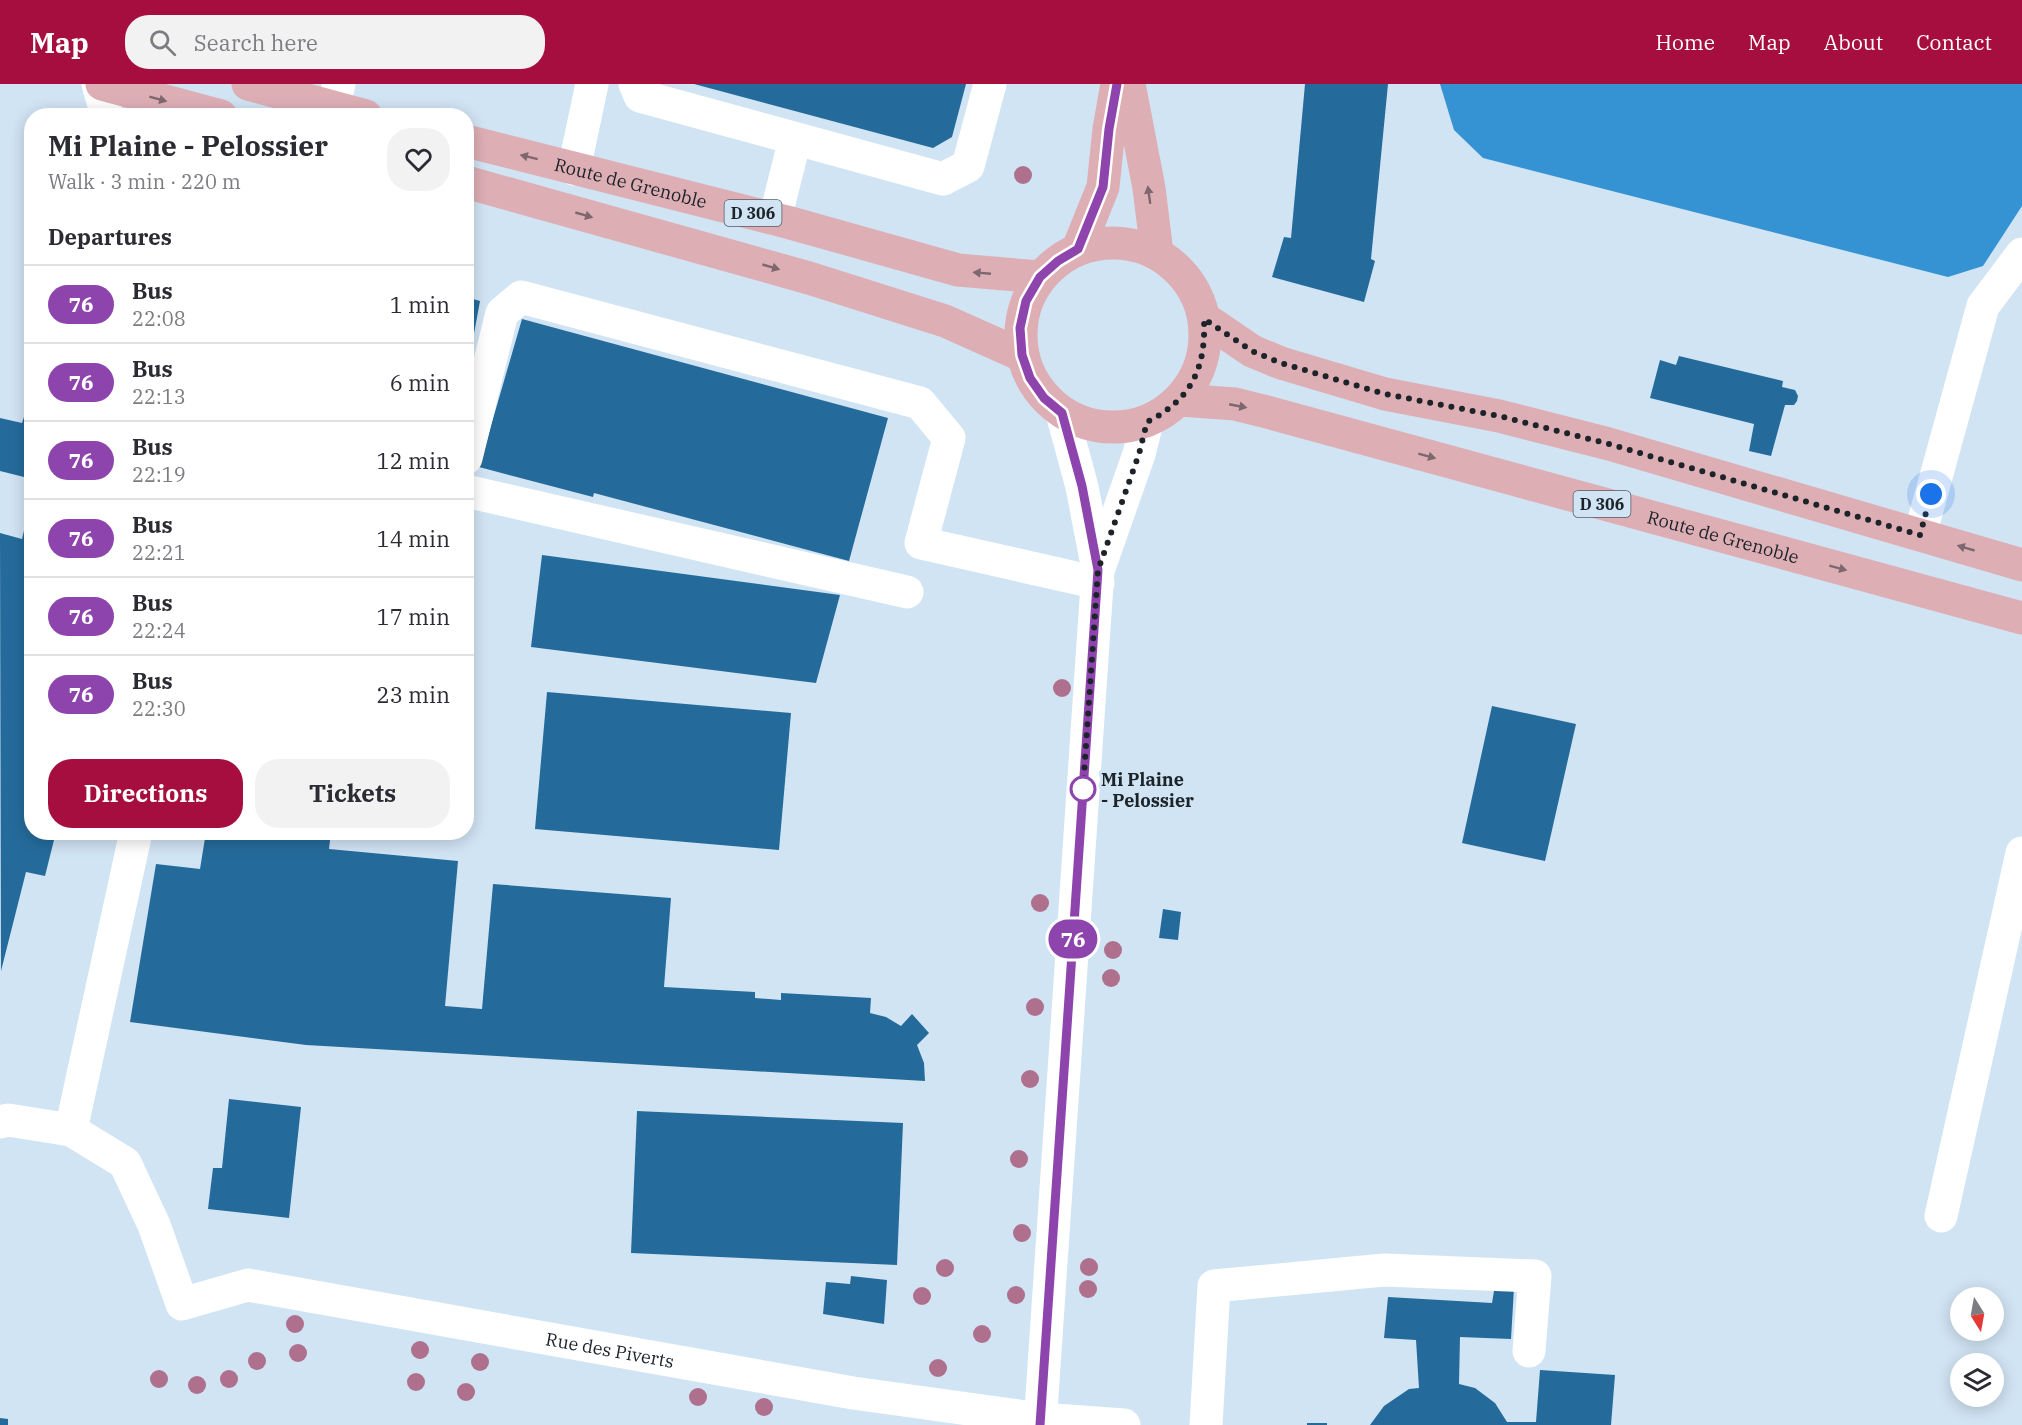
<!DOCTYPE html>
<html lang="en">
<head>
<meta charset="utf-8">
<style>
  :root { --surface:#fff; --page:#f2f2f3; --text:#2b2b33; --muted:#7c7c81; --line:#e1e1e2; --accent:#a60e3f }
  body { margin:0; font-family:"IBM Plex Serif",serif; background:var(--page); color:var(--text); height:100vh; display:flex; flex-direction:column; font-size:22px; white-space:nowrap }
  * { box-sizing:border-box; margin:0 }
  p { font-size:20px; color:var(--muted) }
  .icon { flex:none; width:33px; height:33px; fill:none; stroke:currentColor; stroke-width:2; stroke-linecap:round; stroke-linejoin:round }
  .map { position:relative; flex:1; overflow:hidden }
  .drawer { position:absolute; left:24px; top:24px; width:450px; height:732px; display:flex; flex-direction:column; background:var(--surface); border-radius:24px; box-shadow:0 3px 15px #0003 }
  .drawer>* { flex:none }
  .badge { padding:0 12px; border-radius:20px; font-size:21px; line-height:39px }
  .needle { width:39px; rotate:169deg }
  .controls { position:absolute; left:1950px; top:1203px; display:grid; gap:12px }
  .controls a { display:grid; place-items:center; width:54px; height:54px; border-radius:50%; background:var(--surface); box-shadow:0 3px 15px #0003; font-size:30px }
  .you { position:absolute; width:30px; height:30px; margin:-15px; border:4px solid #fff; border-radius:50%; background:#1a73e8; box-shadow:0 0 0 9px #1a73e833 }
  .map>.badge { position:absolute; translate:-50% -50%; box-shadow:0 0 0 3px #fff }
  h2 { padding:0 24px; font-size:22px; line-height:54px }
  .round { display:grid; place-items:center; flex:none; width:63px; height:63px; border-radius:24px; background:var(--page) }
  .head { display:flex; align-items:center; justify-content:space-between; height:102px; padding:0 24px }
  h1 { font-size:28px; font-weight:700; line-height:45px }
  .cta { display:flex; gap:12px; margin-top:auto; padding:12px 24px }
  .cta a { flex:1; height:69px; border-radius:24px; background:var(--accent); color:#fff; font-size:24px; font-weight:700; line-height:69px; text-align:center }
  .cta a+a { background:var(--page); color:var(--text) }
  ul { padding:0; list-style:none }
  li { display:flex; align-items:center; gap:18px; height:78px; padding:0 24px; border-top:2px solid var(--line) }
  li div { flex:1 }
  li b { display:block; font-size:22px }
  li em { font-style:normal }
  li .badge { min-width:66px; font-weight:700; text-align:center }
  header { display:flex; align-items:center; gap:36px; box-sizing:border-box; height:84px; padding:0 30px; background:var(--accent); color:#fff }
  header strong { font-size:28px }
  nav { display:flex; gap:33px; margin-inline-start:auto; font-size:21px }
  .search { width:420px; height:54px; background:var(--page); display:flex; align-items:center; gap:15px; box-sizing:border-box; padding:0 21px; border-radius:24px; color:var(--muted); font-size:22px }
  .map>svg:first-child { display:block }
  .water { fill:#3693d3 }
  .building { fill:#246b9b }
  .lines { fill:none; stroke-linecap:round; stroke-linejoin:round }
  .minor { stroke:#fff; stroke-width:33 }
  .major { stroke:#deaeb5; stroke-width:33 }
  .tree { fill:#ae708c }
  .oneway { fill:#7d686f }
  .line-casing { stroke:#fff; stroke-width:14 }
  .line { stroke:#8e44ad; stroke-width:9 }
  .walk { stroke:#1c2329; stroke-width:6; stroke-dasharray:0 10.8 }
  .stop-dot { fill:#fff; stroke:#8e44ad; stroke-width:3 }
  .labels { text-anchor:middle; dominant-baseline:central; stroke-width:6; stroke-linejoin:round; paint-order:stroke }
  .shield { fill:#d1e4f4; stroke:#525d66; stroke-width:1.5 }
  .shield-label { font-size:16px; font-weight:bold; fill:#1c2329 }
  .street-label { font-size:18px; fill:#1c2329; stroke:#d1e4f4 }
  .stop-label { font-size:18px; font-weight:bold; fill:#1c2329; stroke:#d1e4f4; text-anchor:start }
</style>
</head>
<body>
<header>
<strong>Map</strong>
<div class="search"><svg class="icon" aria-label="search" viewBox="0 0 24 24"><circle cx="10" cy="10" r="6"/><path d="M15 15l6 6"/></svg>Search here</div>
<nav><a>Home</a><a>Map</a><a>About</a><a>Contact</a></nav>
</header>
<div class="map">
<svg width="2022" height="1341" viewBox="0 0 2022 1341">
  <rect width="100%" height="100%" fill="#d1e4f4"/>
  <path class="water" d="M1440,0H2022V122L1983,182L1948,193L1483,74L1454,46Z"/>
  <path class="building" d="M694,0H966L952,53L933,64Z
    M1305,0H1388L1371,175L1375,177L1364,218L1272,193L1284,153L1291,154Z
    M466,213L480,217L468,282L466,281Z
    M522,235L888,334L849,477L594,409L593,413L479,383Z
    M1679,272L1783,297L1782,303L1795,306L1798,312L1797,317L1794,321H1785L1771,372L1749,367L1754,340L1650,314L1660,276L1676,281Z
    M32,308V395L0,387V334L22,339Z
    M31,418L32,748H56L45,792L26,788L1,887L0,449L22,455Z
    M542,471L840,511L816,599L531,563Z
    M547,608L791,629L779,766L535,745Z
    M1492,622L1576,640L1545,777L1462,759Z
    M206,748H331L329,765L458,777L445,922L482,925L493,800L671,814L664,903L755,908V914L781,916V909L871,914L870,929L886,933L901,942L912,930L929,949L917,961L924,979L925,997L306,961L130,938L156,780L200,785Z
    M1163,825L1181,828L1178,856L1159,854Z
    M229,1015L301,1023L289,1134L208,1125L213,1084H222Z
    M637,1027L903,1039L897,1181L631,1169Z
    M851,1192L887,1196L884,1240L823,1230L826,1198L850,1200Z
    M1495,1201L1514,1204L1511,1255L1460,1253L1459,1300L1475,1304L1495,1319L1507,1338H1536L1540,1286L1615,1291L1611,1341H1370L1384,1322L1409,1305L1419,1304L1416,1256L1384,1254L1388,1213L1492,1219Z
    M0,1334L8,1335V1341H0Z
    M1307,1339H1327V1341H1307Z"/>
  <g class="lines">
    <g class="minor">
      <path d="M98,0L107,32"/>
      <path d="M635,0L640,12L943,95L968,82L990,0"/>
      <path d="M333,23L339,0"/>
      <path d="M574,85L592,0"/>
      <path d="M775,135L795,55"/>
      <path d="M466,374L502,229L521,213L920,319L949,354L921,459L1098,499"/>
      <path d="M466,407L907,508"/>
      <path d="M1920,451L1983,222L2022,170"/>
      <path d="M1099,484L1139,370L1147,338"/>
      <path id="s1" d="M136,748L71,1046L125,1079L154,1141L182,1220L248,1201L853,1309L1041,1335L1124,1341"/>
      <path d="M0,1038L8,1036L71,1046"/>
      <path d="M1941,1132L2022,769"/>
      <path d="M1040,1341L1098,486L1082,403L1062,329"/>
      <path d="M1206,1341L1214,1202L1384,1186L1535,1192L1529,1267"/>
    </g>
    <g class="major">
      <path d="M102,0L221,32"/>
      <path d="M248,0L366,32"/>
      <path d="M1129,0L1149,104L1157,169"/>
      <path id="s2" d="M466,57L787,138L958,186L1040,193"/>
      <path d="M466,98L809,194L945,237L1021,271"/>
      <circle cx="1113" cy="251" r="92"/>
      <path d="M1078,165L1103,103L1109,45L1117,0"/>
      <path d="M1205,235L1252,267L1281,279L1385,310L1499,332L1609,360L2022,481"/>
      <path id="s3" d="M1180,316L1235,320L1267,328L2022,534"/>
    </g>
  </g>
  <g class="tree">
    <circle cx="1023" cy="91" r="9"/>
    <circle cx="1062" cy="604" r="9"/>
    <circle cx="1040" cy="819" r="9"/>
    <circle cx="1113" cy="866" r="9"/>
    <circle cx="1111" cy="894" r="9"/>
    <circle cx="1035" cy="923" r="9"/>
    <circle cx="1030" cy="995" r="9"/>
    <circle cx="1019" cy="1075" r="9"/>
    <circle cx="1022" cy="1149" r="9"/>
    <circle cx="1089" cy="1183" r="9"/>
    <circle cx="945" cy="1184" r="9"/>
    <circle cx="1088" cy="1205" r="9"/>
    <circle cx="1016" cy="1211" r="9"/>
    <circle cx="922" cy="1212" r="9"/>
    <circle cx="295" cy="1240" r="9"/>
    <circle cx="982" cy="1250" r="9"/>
    <circle cx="420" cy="1266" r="9"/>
    <circle cx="298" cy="1269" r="9"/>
    <circle cx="257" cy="1277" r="9"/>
    <circle cx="480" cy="1278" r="9"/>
    <circle cx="938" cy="1284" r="9"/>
    <circle cx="159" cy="1295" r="9"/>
    <circle cx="229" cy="1295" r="9"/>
    <circle cx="416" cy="1298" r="9"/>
    <circle cx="197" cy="1301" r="9"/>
    <circle cx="466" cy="1308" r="9"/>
    <circle cx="698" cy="1313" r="9"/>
    <circle cx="764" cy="1323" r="9"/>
  </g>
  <defs><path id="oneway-solid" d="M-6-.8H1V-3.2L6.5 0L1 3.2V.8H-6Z" transform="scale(1.5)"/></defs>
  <g class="oneway">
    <use href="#oneway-solid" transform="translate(158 15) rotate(15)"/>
    <use href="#oneway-solid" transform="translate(529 73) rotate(-166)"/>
    <use href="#oneway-solid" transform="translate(1149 111) rotate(-98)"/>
    <use href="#oneway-solid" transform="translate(584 131) rotate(16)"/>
    <use href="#oneway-solid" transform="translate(771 183) rotate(16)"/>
    <use href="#oneway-solid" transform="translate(982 189) rotate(-175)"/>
    <use href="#oneway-solid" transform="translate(1238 322) rotate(11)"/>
    <use href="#oneway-solid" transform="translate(1427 372) rotate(15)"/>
    <use href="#oneway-solid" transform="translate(1966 464) rotate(-164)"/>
    <use href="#oneway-solid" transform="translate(1838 484) rotate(15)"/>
  </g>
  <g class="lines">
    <defs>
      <path id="line" d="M1040,1341L1098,486L1082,402L1062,329L1044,314L1030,294L1022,271L1020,244L1026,217L1040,193L1058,177L1078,165L1103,103L1109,45L1117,0"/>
    </defs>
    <use href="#line" class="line-casing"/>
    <use href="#line" class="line"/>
    <path class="walk" d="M1083,705L1098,486L1139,370L1147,338C1192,315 1206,284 1204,235L1252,267L1281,279L1385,310L1499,332L1609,360L1920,451L1931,410"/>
  </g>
  <circle class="stop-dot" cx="1083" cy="705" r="12"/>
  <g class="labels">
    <g class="shield">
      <rect x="724.5" y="116" width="57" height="26" rx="4.5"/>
      <rect x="1573.5" y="407" width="57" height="26" rx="4.5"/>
    </g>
    <g class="shield-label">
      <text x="753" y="129">D 306</text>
      <text x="1602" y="420">D 306</text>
    </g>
    <g class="street-label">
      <text stroke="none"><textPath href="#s2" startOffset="170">Route de Grenoble</textPath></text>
      <text stroke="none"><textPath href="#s3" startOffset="561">Route de Grenoble</textPath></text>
      <text stroke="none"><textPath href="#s1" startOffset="957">Rue des Piverts</textPath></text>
    </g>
    <g class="stop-label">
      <text x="1101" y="695">Mi Plaine<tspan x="1101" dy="21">- Pelossier</tspan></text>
    </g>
  </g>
</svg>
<div class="controls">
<a><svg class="needle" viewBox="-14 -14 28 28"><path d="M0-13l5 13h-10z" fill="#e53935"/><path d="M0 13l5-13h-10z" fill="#7c7c81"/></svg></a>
<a><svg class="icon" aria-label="layers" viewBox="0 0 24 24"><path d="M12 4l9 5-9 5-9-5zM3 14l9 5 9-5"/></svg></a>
</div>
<div class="you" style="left:1931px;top:410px"></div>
<b class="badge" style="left:1073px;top:855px;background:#8e44ad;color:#fff">76</b>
<section class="drawer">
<div class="head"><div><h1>Mi Plaine - Pelossier</h1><p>Walk · 3 min · 220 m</p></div><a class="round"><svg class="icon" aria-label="heart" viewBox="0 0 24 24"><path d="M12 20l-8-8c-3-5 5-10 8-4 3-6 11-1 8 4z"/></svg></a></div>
<h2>Departures</h2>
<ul>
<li><span class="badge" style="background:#8e44ad;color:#fff">76</span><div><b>Bus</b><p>22:08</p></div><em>1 min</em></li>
<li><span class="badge" style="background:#8e44ad;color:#fff">76</span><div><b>Bus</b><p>22:13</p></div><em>6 min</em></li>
<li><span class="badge" style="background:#8e44ad;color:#fff">76</span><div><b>Bus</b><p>22:19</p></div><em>12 min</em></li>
<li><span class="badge" style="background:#8e44ad;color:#fff">76</span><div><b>Bus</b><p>22:21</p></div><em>14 min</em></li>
<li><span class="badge" style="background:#8e44ad;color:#fff">76</span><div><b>Bus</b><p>22:24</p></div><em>17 min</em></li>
<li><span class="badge" style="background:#8e44ad;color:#fff">76</span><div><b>Bus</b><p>22:30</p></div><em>23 min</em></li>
</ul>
<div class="cta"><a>Directions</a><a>Tickets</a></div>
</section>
</div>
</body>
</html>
